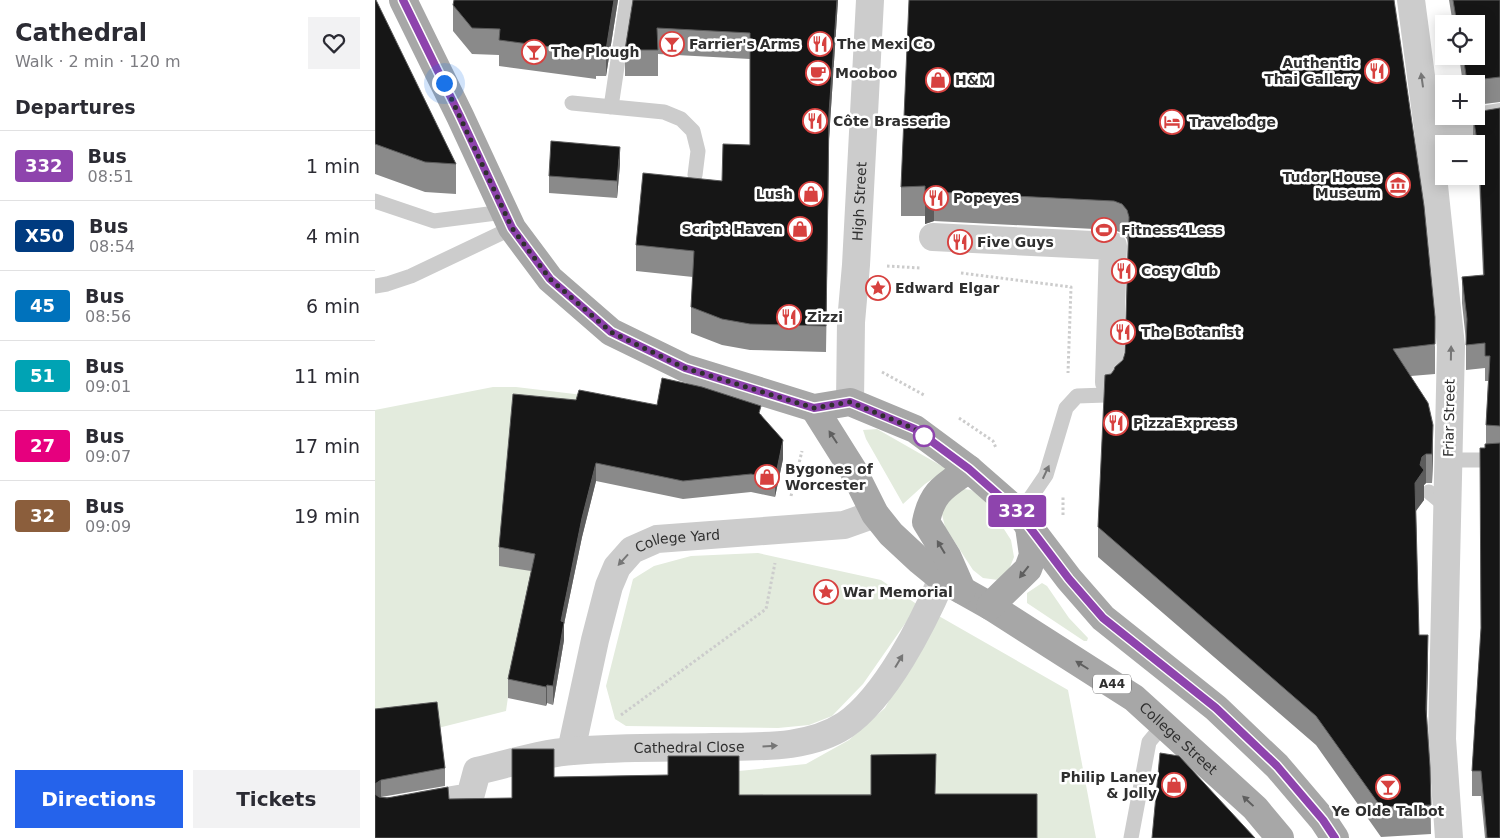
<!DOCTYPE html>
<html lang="en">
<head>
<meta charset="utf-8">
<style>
  :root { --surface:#fff; --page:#f2f2f3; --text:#2b2b33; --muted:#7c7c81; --line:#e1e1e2; --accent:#2563eb }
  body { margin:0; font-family:"DejaVu Sans",sans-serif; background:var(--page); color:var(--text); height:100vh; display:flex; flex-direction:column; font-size:19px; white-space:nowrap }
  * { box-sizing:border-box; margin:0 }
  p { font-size:16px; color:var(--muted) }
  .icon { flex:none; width:28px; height:28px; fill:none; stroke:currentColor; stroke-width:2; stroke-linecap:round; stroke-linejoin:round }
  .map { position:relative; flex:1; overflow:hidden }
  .details { display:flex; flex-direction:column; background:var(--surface); width:375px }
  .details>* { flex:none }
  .badge { padding:0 10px; border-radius:4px; font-size:18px; line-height:32px }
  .controls { position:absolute; left:1060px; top:15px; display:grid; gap:10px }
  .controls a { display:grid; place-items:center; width:50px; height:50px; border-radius:0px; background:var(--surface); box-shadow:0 2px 12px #0003; font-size:25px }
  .you { position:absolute; width:25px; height:25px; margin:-12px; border:4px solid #fff; border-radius:50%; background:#1a73e8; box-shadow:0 0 0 8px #1a73e833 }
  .map>.badge { position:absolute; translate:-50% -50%; box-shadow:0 0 0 2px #fff }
  h2 { padding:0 15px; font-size:19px; line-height:45px }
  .round { display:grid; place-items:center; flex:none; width:52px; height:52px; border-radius:0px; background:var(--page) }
  .head { display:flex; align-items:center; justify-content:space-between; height:85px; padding:0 15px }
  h1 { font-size:24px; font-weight:800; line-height:38px }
  .cta { display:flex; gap:10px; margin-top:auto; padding:10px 15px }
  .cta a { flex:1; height:58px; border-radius:0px; background:var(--accent); color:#fff; font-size:20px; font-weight:800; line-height:58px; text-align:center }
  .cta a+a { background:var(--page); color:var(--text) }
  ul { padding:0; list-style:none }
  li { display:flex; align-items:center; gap:15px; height:70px; padding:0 15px; border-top:1px solid var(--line) }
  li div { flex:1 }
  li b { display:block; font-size:19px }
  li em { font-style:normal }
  li .badge { min-width:55px; font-weight:700; text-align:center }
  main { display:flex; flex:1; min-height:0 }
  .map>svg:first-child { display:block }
  .green { fill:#e3ebdd }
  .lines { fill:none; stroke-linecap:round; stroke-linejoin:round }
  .path { stroke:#ccc; stroke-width:3; stroke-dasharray:2.5 2.5; stroke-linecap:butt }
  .lane { stroke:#ccc; stroke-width:15 }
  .street { stroke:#ccc; stroke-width:28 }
  .primary { stroke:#a7a7a7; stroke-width:28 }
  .wall { fill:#8a8a8a }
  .shaded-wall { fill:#5c5c5c }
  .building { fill:#161616; stroke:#5c5c5c }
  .oneway { fill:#767676 }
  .oneway2 { fill:#5f5f5f }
  .line-casing { stroke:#fff; stroke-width:11 }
  .line { stroke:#8e44ad; stroke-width:8 }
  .walk { stroke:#2f2f2f; stroke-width:5; stroke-dasharray:0 9 }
  .stop-dot { fill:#fff; stroke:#8e44ad; stroke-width:2.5 }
  .labels { text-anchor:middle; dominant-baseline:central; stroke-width:5; stroke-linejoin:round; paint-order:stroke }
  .shield { fill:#fff; stroke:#6d6d6d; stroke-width:1 }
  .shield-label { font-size:12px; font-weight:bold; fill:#2f2f2f }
  .poi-label { font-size:14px; font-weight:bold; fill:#2f2f2f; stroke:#fff; text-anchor:start }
  .street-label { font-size:14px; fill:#2f2f2f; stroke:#fff }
</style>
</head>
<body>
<main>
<section class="details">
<div class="head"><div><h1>Cathedral</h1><p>Walk · 2 min · 120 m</p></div><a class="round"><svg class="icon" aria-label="heart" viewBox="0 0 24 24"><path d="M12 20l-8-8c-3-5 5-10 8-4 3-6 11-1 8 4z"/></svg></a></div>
<h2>Departures</h2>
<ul>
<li><span class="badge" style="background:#8e44ad;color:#fff">332</span><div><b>Bus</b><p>08:51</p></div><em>1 min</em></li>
<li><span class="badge" style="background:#003b80;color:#fff">X50</span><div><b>Bus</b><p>08:54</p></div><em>4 min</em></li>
<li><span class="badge" style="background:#0072bc;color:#fff">45</span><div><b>Bus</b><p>08:56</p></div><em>6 min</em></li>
<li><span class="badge" style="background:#00a3b4;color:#fff">51</span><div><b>Bus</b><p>09:01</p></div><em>11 min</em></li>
<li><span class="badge" style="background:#e6007e;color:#fff">27</span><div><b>Bus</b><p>09:07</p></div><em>17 min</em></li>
<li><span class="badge" style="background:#8b5e3c;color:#fff">32</span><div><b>Bus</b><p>09:09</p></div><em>19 min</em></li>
</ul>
<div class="cta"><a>Directions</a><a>Tickets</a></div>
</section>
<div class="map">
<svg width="1125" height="838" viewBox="0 0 1125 838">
  <rect width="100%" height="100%" fill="#fff"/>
  <path class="green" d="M118,387H141L208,395L133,697L131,711L63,728L0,726V410Z
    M502,429L572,469L550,484L528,504L491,439L488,430Z
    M589,489L596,490L609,498L636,540L639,557L633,572L623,580L608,578L598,570L570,527L566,510L574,496Z
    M383,553L506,580L543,605L488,684L457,716L434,725L403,728L251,726L240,719L231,686L258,579L279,566L316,556Z
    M667,583L672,586L694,618L713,638L712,641H709L652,603V593Z
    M562,615L693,690L721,838H662L661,823L560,824L561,784L496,825H364V771L431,764L474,740L510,708Z"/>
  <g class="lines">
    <path class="path" d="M512,266L545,268
      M586,273L696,287L693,373
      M507,372L549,395
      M584,418L618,441L621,448
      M416,496L427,451
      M688,515V497
      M246,715L391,609L400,563"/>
    <path class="lane" d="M197,103L289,112L306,119L318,131L323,151L320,175
      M236,107L252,0
      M0,201L59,221L129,212
      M0,286L12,284L36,276L137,228
      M1073,460H1125
      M1054,492L1072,507
      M643,512L656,497L671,475L691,408L702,396L731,395
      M756,838L774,742L789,724"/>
    <g class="street">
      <path d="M1036,0L1053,129L1076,346L1067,739L1074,838"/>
      <path d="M1053,129L1125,117"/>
      <path d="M558,237L738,246L734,382"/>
      <path id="s1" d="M475,402L476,322L481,265L495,0"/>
      <path id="s2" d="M196,751L220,640L234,586L242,567L257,550L282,539L469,525L500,514"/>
      <path id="s3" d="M48,805L95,797L102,771C133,764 166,753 198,751C244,747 291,748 338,747C381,746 432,750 470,725C511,697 548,623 567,579"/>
    </g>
    <g class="primary">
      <path d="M28,0L85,116L137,228L175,279L236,332L310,368L439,408L475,402L540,429L594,469L643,512L694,579L728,618L841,708L902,766L948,820L960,838"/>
      <path id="s4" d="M439,408L478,470L500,514L516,534L545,561L567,579L615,606L759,698L880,808L905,838"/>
      <path d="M587,590L572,556L551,522C557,491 570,486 594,469"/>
      <path d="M615,606L653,569L658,555L654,527"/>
    </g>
  </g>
  <path class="wall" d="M0,0L81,164V194L50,192L0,174Z
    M243,0L231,76H221V79L124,66V55L97,54L78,31V5Z
    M258,0H463L454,139L451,352L375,350L347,345L316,333V307L318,277L261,271V245L347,181L375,145V59L283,54V76H250V50Z
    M1019,0L1060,347V374L1036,376L1058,454L1057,483H1051L1049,485V500L1041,511L1044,635L1053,665L1052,716L1055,767L1056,834L1006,837L941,745L723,557V527L736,374L748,360L750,353L753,243L752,239L747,233L739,230L559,221L550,224V216H526V187Z
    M1074,0H1125V102L1101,105V84H1088L1084,56H1101V24H1078Z
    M1125,108V838H1110L1106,796H1097V771L1106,631L1110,448L1111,444V425L1113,381H1110V368L1091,370V341L1087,303V277L1108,275L1104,178L1101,162V144H1099L1098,137V116H1101Z
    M245,164L242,198L174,193V176Z
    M201,400L282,405L386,414L408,459L400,497L376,492L308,499L221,481L207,537L189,624V640L178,705L172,703L171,706L133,698V679L156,571L124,566V547Z
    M0,709L70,768V786L6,797L74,799L137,798L179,777L364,795L561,794L0,838Z"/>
  <path class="shaded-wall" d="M239,0H243L231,76V50Z
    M462,0H463L454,139L451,352L454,113Z
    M245,147V164L242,198V181Z
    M559,192V221L550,224V195Z
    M1058,425V454L1057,483V454Z
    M408,440V459L400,497V479Z
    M1051,454V483L1049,485V500L1040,512V483L1047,457Z
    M221,463V481L207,537L189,624V640L178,705V686L186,621L207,518Z
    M1053,635V665L1051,739V709Z
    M172,685V703L171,706V687Z
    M6,780V797L0,801V784Z"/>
  <path class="building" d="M0,0H1L81,164L50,162L0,144Z
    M79,0H239L231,50H221V53L124,40L125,29L97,28L78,5Z
    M258,0H462L454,113L451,326L375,324L347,319L316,307L319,251L261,245L268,173L347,181L348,144L375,145V33L282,28L283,50H250Z
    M534,0H1019L1025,40L1049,206L1060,317V344L1018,349L1053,403L1058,425L1057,454H1051L1047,457L1045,465L1049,470L1040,483L1044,635H1053L1051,709L1055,767L1056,805L1006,807L941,716L723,527L730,375L736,374L739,370L740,367L748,360L750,353L754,217L752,210L747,204L739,201L559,192L550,195V186L526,187Z
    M1078,0H1125V77L1092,81L1088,56H1101V24H1082Z
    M1125,108V426L1111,425L1115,356H1110V343L1091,345L1092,319L1087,277L1109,275L1104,153L1098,116H1101V112Z
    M176,141L245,147L242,181L174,176Z
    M287,378L327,387L386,406L384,413L408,440L400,479L376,474L308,481L221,463L207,518L186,621L189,622L178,686L172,685L171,687L133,679L160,554L124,547L138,394L201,400L204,390L282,405Z
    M1125,443V838H1112L1106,771H1097L1106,628L1105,448H1110V444Z
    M62,702L70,768L6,780L0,784V709Z
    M137,749H179V777L293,775V756H364V795H496V755L561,754L560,794H662V838H0V794L4,797L12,798L73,787L74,799L137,798Z
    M785,753L804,756L880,838H777Z"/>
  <defs><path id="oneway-solid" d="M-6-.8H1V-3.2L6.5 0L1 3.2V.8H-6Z" transform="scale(1.25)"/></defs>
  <g class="oneway">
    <use href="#oneway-solid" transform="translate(1047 80) rotate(-98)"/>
    <use href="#oneway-solid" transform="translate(1076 353) rotate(-89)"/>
    <use href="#oneway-solid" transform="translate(671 472) rotate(-65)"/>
    <use href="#oneway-solid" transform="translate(248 560) rotate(132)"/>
    <use href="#oneway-solid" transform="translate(524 661) rotate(-59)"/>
    <use href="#oneway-solid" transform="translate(395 746) rotate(-4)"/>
  </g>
  <g class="oneway2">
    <use href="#oneway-solid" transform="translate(458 437) rotate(-123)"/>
    <use href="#oneway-solid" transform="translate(566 547) rotate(-121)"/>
    <use href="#oneway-solid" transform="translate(649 572) rotate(128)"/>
    <use href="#oneway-solid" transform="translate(707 665) rotate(-148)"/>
    <use href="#oneway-solid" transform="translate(873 801) rotate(-137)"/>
  </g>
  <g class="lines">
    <defs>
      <path id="line" d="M28,0L85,116L137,228L175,279L236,332L310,368L439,408L475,402L540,429L594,469L643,512L694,579L728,618L841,708L902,766L948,820L960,838"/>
    </defs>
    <use href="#line" class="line-casing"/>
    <use href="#line" class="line"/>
    <path class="walk" d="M69,83L137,228L175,279L236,332L310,368L439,408L475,402L540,429L553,439L549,436"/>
  </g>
  <defs>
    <symbol id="bar-ring" viewBox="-11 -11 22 22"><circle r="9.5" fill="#fff" stroke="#d7413f" stroke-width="1.5"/><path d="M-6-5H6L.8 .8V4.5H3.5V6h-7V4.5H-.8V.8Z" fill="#d7413f"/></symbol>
    <symbol id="restaurant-ring" viewBox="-11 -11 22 22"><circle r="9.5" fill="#fff" stroke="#d7413f" stroke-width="1.5"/><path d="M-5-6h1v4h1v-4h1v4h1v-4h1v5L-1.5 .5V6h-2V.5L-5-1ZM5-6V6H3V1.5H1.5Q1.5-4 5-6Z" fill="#d7413f"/></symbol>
    <symbol id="cafe-ring" viewBox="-11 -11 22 22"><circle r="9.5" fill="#fff" stroke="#d7413f" stroke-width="1.5"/><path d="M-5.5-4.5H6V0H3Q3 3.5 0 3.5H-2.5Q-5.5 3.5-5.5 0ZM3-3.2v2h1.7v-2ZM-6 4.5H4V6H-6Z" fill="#d7413f"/></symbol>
    <symbol id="shop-ring" viewBox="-11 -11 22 22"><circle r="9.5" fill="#fff" stroke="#d7413f" stroke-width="1.5"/><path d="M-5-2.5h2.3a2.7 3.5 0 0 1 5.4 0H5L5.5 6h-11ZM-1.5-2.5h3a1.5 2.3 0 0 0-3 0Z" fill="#d7413f"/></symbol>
    <symbol id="hotel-ring" viewBox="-11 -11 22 22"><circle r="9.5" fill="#fff" stroke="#d7413f" stroke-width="1.5"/><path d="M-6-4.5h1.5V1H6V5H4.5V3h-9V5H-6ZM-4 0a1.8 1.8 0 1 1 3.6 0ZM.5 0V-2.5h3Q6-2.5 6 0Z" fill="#d7413f"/></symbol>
    <symbol id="museum-ring" viewBox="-11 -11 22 22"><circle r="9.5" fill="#fff" stroke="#d7413f" stroke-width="1.5"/><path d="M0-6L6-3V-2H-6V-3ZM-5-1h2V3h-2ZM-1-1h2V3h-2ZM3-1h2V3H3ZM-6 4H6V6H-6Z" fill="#d7413f"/></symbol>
    <symbol id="stadium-ring" viewBox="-11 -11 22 22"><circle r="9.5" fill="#fff" stroke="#d7413f" stroke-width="1.5"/><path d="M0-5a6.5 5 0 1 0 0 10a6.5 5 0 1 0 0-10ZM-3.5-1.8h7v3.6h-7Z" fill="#d7413f"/></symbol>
    <symbol id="sight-ring" viewBox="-11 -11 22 22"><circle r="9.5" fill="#fff" stroke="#d7413f" stroke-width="1.5"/><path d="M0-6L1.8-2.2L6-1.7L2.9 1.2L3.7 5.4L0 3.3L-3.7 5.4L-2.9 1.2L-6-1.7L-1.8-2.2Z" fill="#d7413f"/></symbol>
  </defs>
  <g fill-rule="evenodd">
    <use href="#bar-ring" x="283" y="30" width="28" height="28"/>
    <use href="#restaurant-ring" x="431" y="30" width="28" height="28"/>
    <use href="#bar-ring" x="145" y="38" width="28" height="28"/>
    <use href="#restaurant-ring" x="988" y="57" width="28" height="28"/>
    <use href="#cafe-ring" x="429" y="59" width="28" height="28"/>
    <use href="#shop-ring" x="549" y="66" width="28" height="28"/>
    <use href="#restaurant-ring" x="426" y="107" width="28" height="28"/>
    <use href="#hotel-ring" x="783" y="108" width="28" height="28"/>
    <use href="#museum-ring" x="1009" y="171" width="28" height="28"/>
    <use href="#shop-ring" x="422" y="180" width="28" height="28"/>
    <use href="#restaurant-ring" x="547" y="184" width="28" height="28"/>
    <use href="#shop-ring" x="411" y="215" width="28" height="28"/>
    <use href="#stadium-ring" x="715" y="216" width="28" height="28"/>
    <use href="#restaurant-ring" x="571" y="228" width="28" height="28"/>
    <use href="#restaurant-ring" x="735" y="257" width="28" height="28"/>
    <use href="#sight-ring" x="489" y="274" width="28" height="28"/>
    <use href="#restaurant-ring" x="400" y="303" width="28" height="28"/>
    <use href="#restaurant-ring" x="734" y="318" width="28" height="28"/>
    <use href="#restaurant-ring" x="727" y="409" width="28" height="28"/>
    <use href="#shop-ring" x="378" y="463" width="28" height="28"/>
    <use href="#sight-ring" x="437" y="578" width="28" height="28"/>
    <use href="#shop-ring" x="785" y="771" width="28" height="28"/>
    <use href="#bar-ring" x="999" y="773" width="28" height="28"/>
  </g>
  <circle class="stop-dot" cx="549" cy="436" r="10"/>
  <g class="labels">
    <rect class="shield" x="718" y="674.5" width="38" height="19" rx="4"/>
    <g class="shield-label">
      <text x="737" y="684">A44</text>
    </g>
    <g class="poi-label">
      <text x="314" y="44">Farrier's Arms</text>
      <text x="462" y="44">The Mexi Co</text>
      <text x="176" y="52">The Plough</text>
      <text x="984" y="63" text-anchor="end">Authentic<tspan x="984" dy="16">Thai Gallery</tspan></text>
      <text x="460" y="73">Mooboo</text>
      <text x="580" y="80">H&amp;M</text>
      <text x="458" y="121">Côte Brasserie</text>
      <text x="814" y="122">Travelodge</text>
      <text x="1006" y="177" text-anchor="end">Tudor House<tspan x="1006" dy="16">Museum</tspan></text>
      <text x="418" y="194" text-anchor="end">Lush</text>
      <text x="578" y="198">Popeyes</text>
      <text x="408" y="229" text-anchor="end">Script Haven</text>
      <text x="746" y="230">Fitness4Less</text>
      <text x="602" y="242">Five Guys</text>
      <text x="766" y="271">Cosy Club</text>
      <text x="520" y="288">Edward Elgar</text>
      <text x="432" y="317">Zizzi</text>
      <text x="766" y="332">The Botanist</text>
      <text x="758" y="423">PizzaExpress</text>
      <text x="410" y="469">Bygones of<tspan x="410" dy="16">Worcester</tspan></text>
      <text x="468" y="592">War Memorial</text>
      <text x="782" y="777" text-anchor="end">Philip Laney<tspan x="782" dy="16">&amp; Jolly</tspan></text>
      <text x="1013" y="811" text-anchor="middle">Ye Olde Talbot</text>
    </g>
    <g class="street-label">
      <text stroke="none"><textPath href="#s1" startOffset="201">High Street</textPath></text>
      <text transform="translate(1074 418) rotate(-89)">Friar Street</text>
      <text stroke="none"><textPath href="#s2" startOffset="260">College Yard</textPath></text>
      <text stroke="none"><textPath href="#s4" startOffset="502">College Street</textPath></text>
      <text stroke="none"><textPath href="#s3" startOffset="289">Cathedral Close</textPath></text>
    </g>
  </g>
</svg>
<div class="controls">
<a><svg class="icon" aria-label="locate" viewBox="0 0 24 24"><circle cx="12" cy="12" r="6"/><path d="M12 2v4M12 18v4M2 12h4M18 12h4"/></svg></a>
<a>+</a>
<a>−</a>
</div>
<div class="you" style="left:69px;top:83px"></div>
<b class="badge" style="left:642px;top:511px;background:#8e44ad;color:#fff">332</b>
</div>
</main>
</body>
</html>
